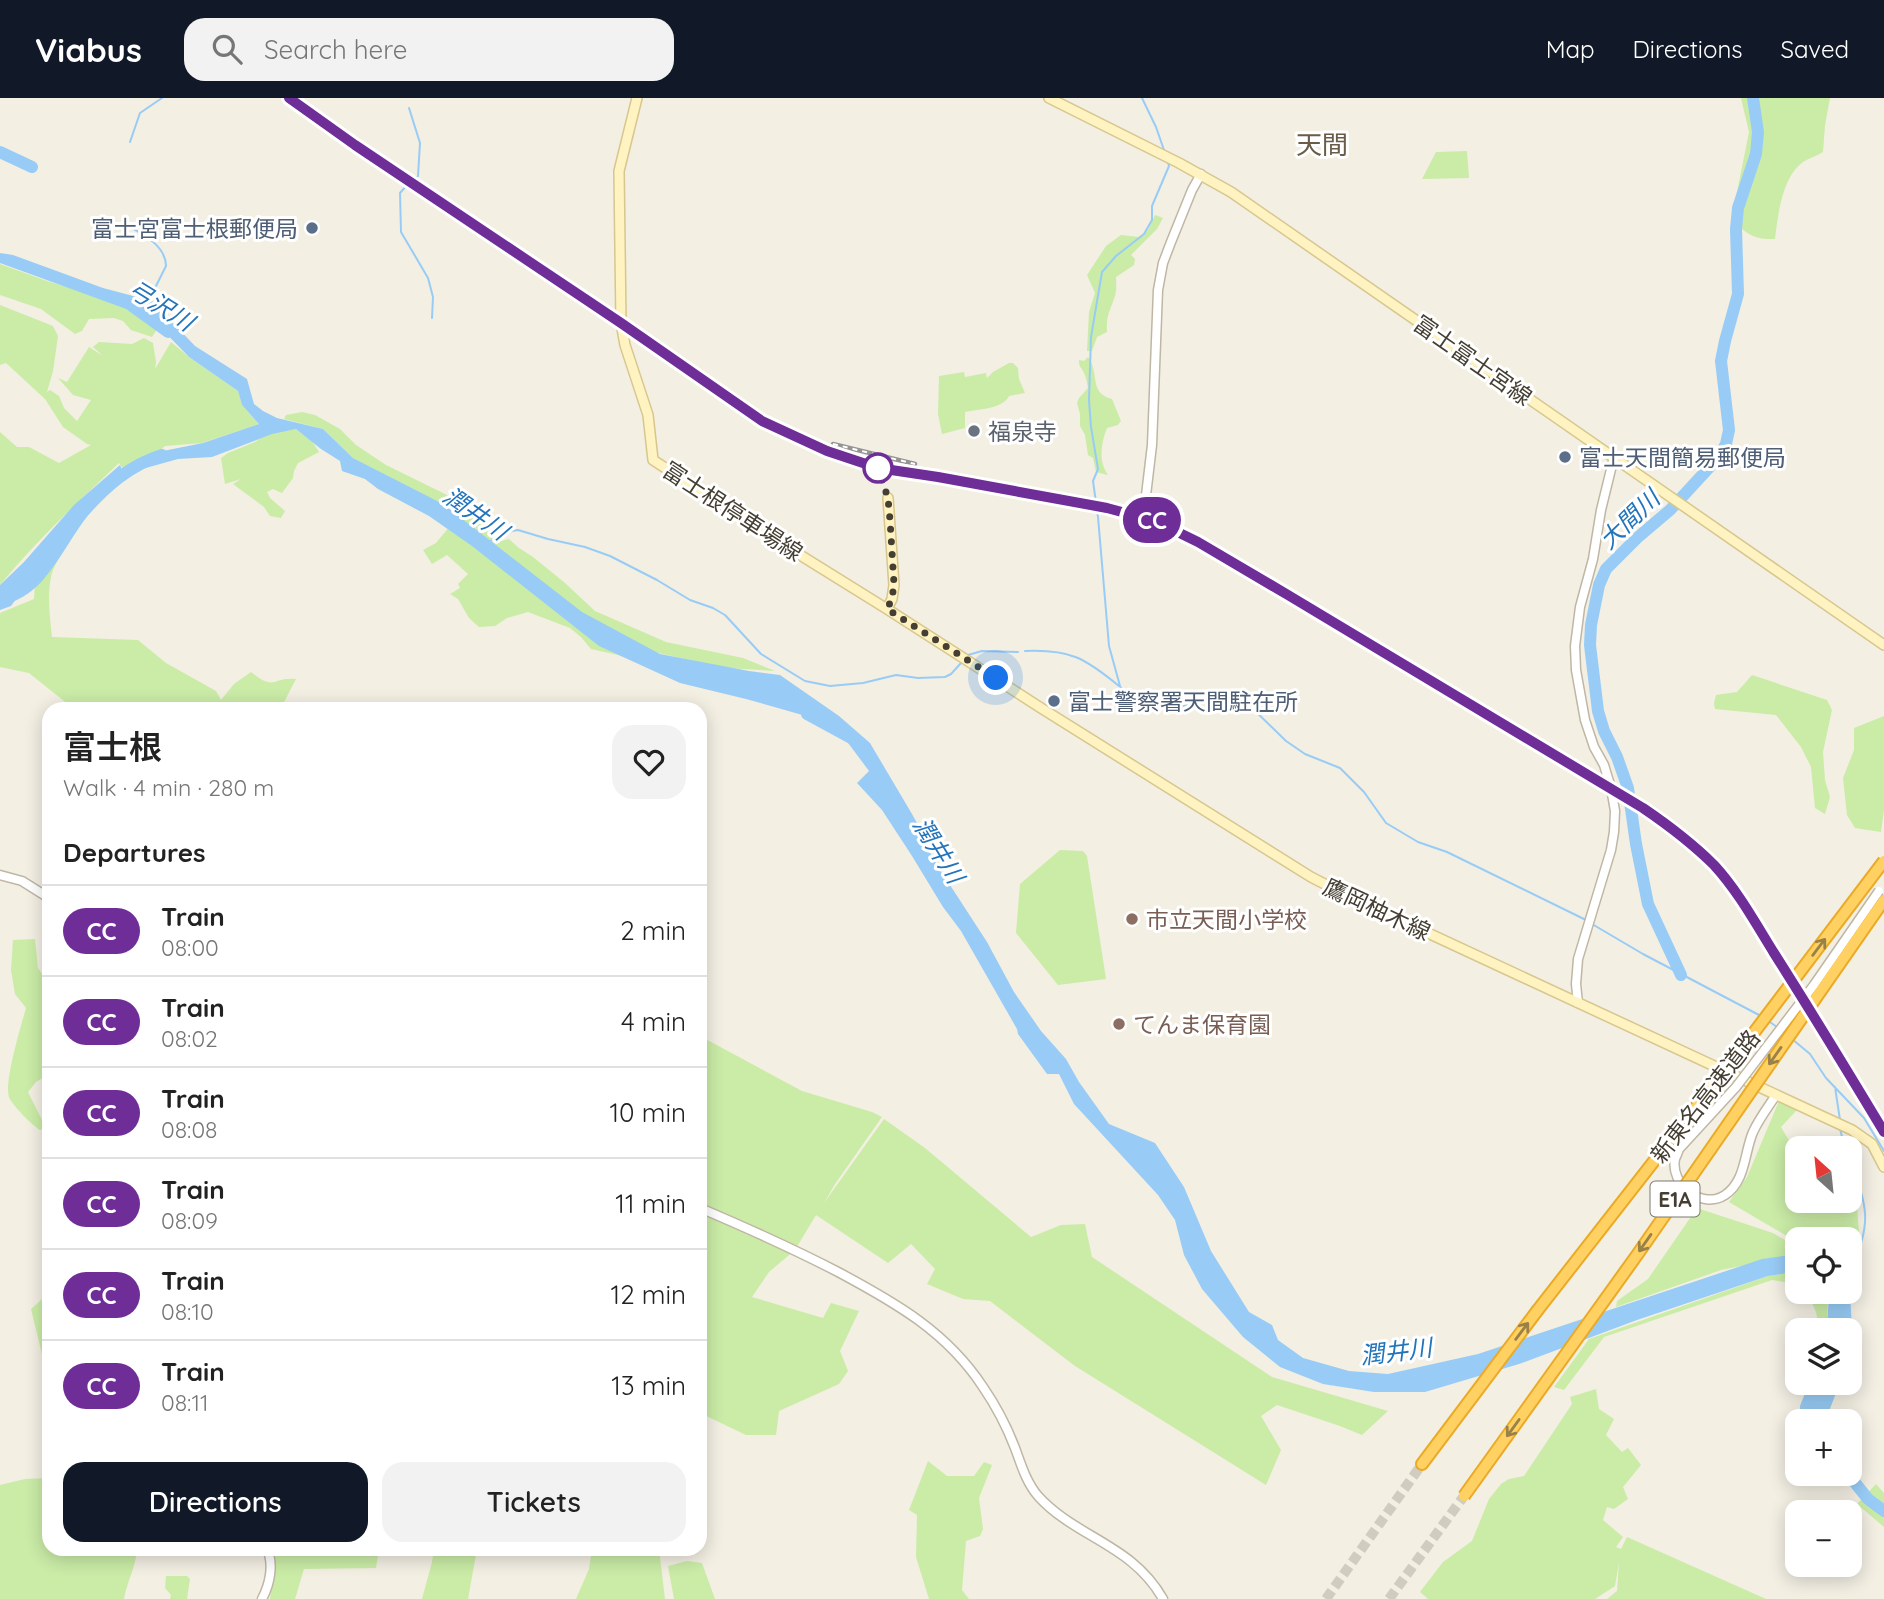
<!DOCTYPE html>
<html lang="en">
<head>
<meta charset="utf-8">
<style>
  :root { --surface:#fff; --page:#f2f2f2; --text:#222; --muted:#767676; --line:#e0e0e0; --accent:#111827 }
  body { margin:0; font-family:Quicksand,"Noto Sans JP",sans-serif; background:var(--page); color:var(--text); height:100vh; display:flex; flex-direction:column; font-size:26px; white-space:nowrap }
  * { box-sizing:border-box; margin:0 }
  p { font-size:23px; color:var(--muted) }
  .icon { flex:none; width:38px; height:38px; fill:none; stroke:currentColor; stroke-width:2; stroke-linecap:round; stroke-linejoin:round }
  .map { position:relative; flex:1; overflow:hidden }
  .sheet { position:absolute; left:42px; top:604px; width:665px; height:854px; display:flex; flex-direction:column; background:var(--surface); border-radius:21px; box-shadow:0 4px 18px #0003 }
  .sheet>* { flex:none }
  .badge { padding:0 14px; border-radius:23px; font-size:24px; line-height:46px }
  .needle { width:46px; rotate:333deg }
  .tools { position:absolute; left:1785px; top:1038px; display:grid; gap:14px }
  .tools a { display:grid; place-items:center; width:77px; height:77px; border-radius:14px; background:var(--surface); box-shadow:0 4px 18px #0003; font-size:35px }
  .you { position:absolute; width:35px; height:35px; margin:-18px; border:5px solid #fff; border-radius:50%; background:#1a73e8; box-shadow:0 0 0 10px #1a73e833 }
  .map>.badge { position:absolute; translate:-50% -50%; box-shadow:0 0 0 4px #fff }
  h2 { padding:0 21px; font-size:26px; line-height:63px }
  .round { display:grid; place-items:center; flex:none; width:74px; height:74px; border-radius:21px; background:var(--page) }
  .headline { display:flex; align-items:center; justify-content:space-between; height:119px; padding:0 21px }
  h1 { font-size:33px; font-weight:600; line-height:52px }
  .cta { display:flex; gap:14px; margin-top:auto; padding:14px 21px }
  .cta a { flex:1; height:80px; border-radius:21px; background:var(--accent); color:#fff; font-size:28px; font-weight:600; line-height:80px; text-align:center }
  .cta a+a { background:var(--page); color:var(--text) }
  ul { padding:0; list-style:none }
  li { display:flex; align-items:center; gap:21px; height:91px; padding:0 21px; border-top:2px solid var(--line) }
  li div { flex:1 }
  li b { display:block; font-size:26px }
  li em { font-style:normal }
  li .badge { min-width:77px; font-weight:700; text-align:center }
  header { display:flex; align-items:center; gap:42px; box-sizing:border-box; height:98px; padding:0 35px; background:var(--accent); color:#fff }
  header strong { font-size:33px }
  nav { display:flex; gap:38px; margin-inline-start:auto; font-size:24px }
  .search { width:490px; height:63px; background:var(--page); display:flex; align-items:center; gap:18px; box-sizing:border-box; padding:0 24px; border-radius:21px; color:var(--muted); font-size:26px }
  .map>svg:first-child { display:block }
  .green { fill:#caeca7 }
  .water { fill:#98ccf6 }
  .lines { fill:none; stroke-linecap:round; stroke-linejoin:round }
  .stream { stroke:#98ccf6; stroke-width:2 }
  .river { stroke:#98ccf6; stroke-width:12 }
  .motorway-tunnel { stroke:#d0ccc0; stroke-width:10; stroke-dasharray:10 5; stroke-linecap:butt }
  .tertiary-casing { stroke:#bfb7a5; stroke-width:11 }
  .secondary-casing { stroke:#d7c78e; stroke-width:12 }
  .motorway-casing { stroke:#ebaa25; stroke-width:14 }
  .tertiary { stroke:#fff; stroke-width:8 }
  .secondary { stroke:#fff3c1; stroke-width:9 }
  .motorway { stroke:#ffd162; stroke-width:10 }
  .rail-casing { stroke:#949494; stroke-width:4.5 }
  .rail { stroke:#fff; stroke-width:2; stroke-dasharray:5; stroke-linecap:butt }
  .tertiary-bridge-casing { stroke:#bfb7a5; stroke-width:11; stroke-linecap:butt }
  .motorway-bridge-casing { stroke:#ebaa25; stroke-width:14; stroke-linecap:butt }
  .tertiary-bridge { stroke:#fff; stroke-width:8 }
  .motorway-bridge { stroke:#ffd162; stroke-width:10 }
  .oneway { stroke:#998148 }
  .line-casing { stroke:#fff; stroke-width:16 }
  .line { stroke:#6f2d98; stroke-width:10 }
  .walk { stroke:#453f33; stroke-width:7; stroke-dasharray:0 12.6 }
  .service-dot { fill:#5c6f8a; stroke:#fff; stroke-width:2.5 }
  .worship-dot { fill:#6b7280; stroke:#fff; stroke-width:2.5 }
  .stop-dot { fill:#fff; stroke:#6f2d98; stroke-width:3.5 }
  .education-dot { fill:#8d6e63; stroke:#fff; stroke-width:2.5 }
  .labels { text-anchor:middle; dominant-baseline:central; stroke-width:6; stroke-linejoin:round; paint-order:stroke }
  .shield { fill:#fff; stroke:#7d7970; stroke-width:2 }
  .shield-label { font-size:21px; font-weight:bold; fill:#453f33 }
  .service-label { font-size:23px; fill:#4e5e75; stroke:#fff; text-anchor:start }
  .street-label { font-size:23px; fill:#453f33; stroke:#fff }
  .worship-label { font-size:23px; fill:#5b616d; stroke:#fff; text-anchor:start }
  .education-label { font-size:23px; fill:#785e54; stroke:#fff; text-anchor:start }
  .water-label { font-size:24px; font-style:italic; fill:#2374ba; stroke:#fff }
  .quarter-label { font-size:26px; fill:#695d49; stroke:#fff }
</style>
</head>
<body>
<header>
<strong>Viabus</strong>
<div class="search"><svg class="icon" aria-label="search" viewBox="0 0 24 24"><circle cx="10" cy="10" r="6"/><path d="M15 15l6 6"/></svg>Search here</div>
<nav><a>Map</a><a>Directions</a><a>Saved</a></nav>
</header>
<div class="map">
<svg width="1884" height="1501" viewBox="0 0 1884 1501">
  <rect width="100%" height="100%" fill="#f3efe3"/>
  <path class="green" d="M1741,0H1830L1825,27L1823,54C1817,58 1809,60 1803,64C1782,79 1778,117 1775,141C1755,142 1744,136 1732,119L1749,34Z
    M1467,53L1469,80L1422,81L1436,54Z
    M1155,117L1163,120L1157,131L1131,157L1135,161L1134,167L1116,179C1116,185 1117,192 1115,198C1110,213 1106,217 1107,234L1097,239L1092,253H1087L1089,214L1095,195L1087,177L1106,148L1121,137L1139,139L1148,132Z
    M0,166L47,183L116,204L159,228L152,239L131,232L123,223L114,220L89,221L82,233L75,236L41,211L0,197Z
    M0,207L53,228L58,238L53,273L47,294L50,292L59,298L64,310L77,323L91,302L73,297L58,280L67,284L89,249L103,258L93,249L99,244L132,246L144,240L153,245L156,264L155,271L171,244L189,259L238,293L242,307L259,326L202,345L165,348L154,358L125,374L119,365C78,404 36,443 0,487V334L17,349H29L59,365L91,347L87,346L63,329L45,301L6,265L0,267Z
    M1088,259C1100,274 1088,295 1112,301L1121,323L1118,327L1107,330C1101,345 1098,363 1108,377L1096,374L1093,360L1088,357L1085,337L1080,328V316L1077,305L1079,300L1088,290C1087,285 1086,278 1083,273C1080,268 1079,268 1079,262L1084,263Z
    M1009,265H1013L1018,270L1019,281L1025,295L1009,298C1003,311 979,311 965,314V330L942,336L938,316L939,278L964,274L965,279L986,275L987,280L993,274Z
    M302,314L315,317L340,331L356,347L386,367L447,397L453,401L454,407L451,411L353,360L323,331L284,321L286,317Z
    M296,331L312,343L319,354L298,365L294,373L293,380L282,395L273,391L267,394L270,400L285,413L281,420L270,418L264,409L233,386L241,381L225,386L221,360L228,355L255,344L267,336Z
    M89,412C80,431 55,460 51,479C47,498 50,520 52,539L138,542L166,565L216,593L221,602L234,586L251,574C276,594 271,579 296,581L283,606L287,611H74L29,575L0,569V515L34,501L36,468L74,413Z
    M463,412L501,443L509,441L519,450L533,459L565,485L595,513L666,544L743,560L775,573L727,570L658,555L637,563L618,557L591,551L581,539L570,530L528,514L507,520L495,528L479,529L469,520L458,501L450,496L460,490L458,486L468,476L447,457L432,466L423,452L436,445Z
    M1752,577L1827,602L1832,612L1823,654L1825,682L1830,699L1825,716L1815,710L1811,669L1801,649L1776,617L1715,611L1714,605L1716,597L1737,594Z
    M1884,618V712L1881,734L1855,730L1847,717L1843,680L1854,652V630Z
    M1060,752L1083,753L1087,758L1106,881L1058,887L1016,835L1020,786Z
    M35,841L38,870L49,886V976L36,984L28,994L46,1030L40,1032C33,1028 11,1006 9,999C4,984 21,928 26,910L15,896L11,872L13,842Z
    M700,938L802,993L872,1014L882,1019L835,1086L824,1105L884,1021L925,1050L1031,1139L1061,1127L1085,1126L1092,1159L1272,1279L1388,1313L1362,1337L1340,1328L1277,1307L1261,1318L1281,1352L1266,1387L1075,1268L990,1203L963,1201L927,1186L935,1171L911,1146L888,1165L816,1117L795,1152L769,1174L752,1199L823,1220L831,1205L859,1213L840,1253L848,1273L839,1286L779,1313L776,1337H746L700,1315Z
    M1779,1003L1797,1012L1781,1029L1797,1056V1102H1850V1098L1856,1097L1859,1133L1850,1159V1141H1797V1144L1729,1104L1747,1079Z
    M1697,1110L1773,1135L1797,1149V1157L1721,1172L1616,1209L1617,1203L1648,1181Z
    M1797,1174V1190L1791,1185L1772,1182L1604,1239L1564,1292L1554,1289L1589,1241L1768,1178Z
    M1802,1194H1828L1827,1232H1817C1820,1218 1813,1202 1802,1194Z
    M49,1195V1272L46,1273L31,1211Z
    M1596,1291L1599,1311L1614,1321L1606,1337L1622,1354L1628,1350L1641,1367L1623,1389L1628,1401L1614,1411L1607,1409L1603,1422L1623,1439L1616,1449L1621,1451L1627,1439L1766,1501H1607L1617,1493L1619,1464L1615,1488L1595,1501H1428L1420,1494L1443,1464L1472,1443L1489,1401L1501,1386L1509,1381L1524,1378L1572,1306L1570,1299Z
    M928,1363L947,1378H974L984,1364L992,1367L979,1400L983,1431L980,1438L966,1443L962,1492L969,1501H929L916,1459L917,1417L909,1412Z
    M49,1380V1451H137C136,1469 127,1483 124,1501H0V1387L25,1381Z
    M1876,1386L1884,1395V1429L1857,1406Z
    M295,1451H379L376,1470L304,1471L295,1501H270L274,1462L276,1457L286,1456Z
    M434,1451H477L468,1501H422L432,1464Z
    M592,1451H659L665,1501H576L589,1471Z
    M687,1463L702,1465L715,1501H674L668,1468Z
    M166,1478H187L190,1481L187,1501H170L171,1497L165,1490Z"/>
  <path class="water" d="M0,155L13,157L103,190L152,203L195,248L247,281L254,306L263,313L277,320L323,331L353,360L443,406L582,514L660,556L749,573L780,577L839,618L870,645L912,716L924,738V744L937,767L987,844L1014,894L1041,933L1066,961L1079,984L1109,1026L1155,1045L1184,1089L1211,1153L1249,1214L1272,1227L1278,1242L1303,1260L1349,1273L1388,1276L1478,1256L1762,1161L1797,1156V1174L1768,1178L1637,1222L1519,1266L1425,1294H1374L1323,1286L1280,1269L1243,1239L1202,1191L1184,1157L1175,1122L1158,1097L1074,1006L1059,976H1047L1018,936L1017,931L961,833L943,809L912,758L882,712L857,685L869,673L834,626L746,601L680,585L599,548L472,448L429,418L378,391L365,381L342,373L340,363L321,351L296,331L272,336L212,359L178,361L142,371L81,411L11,508L0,512V487L24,464L74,407L120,367L123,374L109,389L163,353L203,345L259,326L242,307L238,293L189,259L151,220L0,165Z
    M1829,1194H1849L1850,1195L1853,1247L1850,1253V1232H1827Z
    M1809,1285H1840L1829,1313L1830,1323H1800V1308Z"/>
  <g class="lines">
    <path class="stream" d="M1142,0L1156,29L1165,55
      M409,10L420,45L418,78L414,81
      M130,44L140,15L162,0
      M407,87L400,95L401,134L428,180L433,199L432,220
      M130,129C145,137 166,149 166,168L148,204
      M490,443L502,439L512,433L518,432L548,441L585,449L610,458L657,482L690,502L713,510L725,517L761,556L805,583L830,588L863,585L896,577L918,580L945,579L951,576L962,564
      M1025,553C1070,551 1085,560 1119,588C1126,593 1131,604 1139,607C1156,617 1214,601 1236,600L1245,603L1286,643L1305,656L1340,670L1364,694L1386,725L1418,744L1447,754L1588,823
      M968,557L982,553L1018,554
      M1120,588L1109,548L1098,419L1093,383L1098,371L1091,329L1089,302L1091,239L1102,174L1116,158L1144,136L1152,122V108L1169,68L1168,64
      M1592,826L1643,856L1759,917
      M1767,922L1777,929
      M1792,941L1810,956L1826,980L1864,1020L1884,1053
      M1835,989L1840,1022
      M1840,1031L1845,1050
      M1850,1062C1865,1104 1874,1123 1852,1167H1850"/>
    <path class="river" d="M0,54L32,69
      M132,208L168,234
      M0,501C43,493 58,444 84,413C106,388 130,367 162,357
      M807,616L853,641
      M1681,877L1648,806L1636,746L1628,690L1617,659L1604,633L1598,613L1590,547L1591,527L1599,487L1606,471L1637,440L1670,412L1717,361L1726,346L1729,332L1721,263L1725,243L1738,196L1736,131L1738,110L1756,56L1758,34L1753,0
      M1848,1376L1868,1401L1884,1413"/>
    <path class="motorway-tunnel" d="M1326,1501L1422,1366
      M1389,1501L1464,1398"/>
    <defs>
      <path id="tertiary" d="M1142,431L1152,347L1158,192L1163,165L1171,144L1192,92L1201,76
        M0,777L22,783L49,800
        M1578,905L1576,886L1578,861L1611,752L1614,734L1615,713L1611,690L1604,667L1594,649L1585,622L1576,572L1575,548L1580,509L1593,461L1601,412L1614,359
        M1736,989L1679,1051C1679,1052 1675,1061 1675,1061C1670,1087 1702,1112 1725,1097C1746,1083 1744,1055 1753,1034C1759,1021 1768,1009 1776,997
        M700,1110C747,1130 794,1151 840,1175C896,1205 947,1234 983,1289C996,1308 1007,1329 1015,1350C1021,1366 1026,1384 1038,1398C1076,1440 1132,1446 1163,1501
        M262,1501C270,1486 274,1466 267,1451"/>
      <path id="secondary" d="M637,0L619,73L621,225L625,247L648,317L653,362L784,447L887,511L892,501L894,487L888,400
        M1049,0L1179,65L1231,94L1884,547
        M887,511L1041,610L1311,779L1344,796L1852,1032L1872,1046L1884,1069"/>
      <path id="motorway" d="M1422,1366L1537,1213"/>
    </defs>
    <use href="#tertiary" class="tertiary-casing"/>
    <use href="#secondary" class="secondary-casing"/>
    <use href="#motorway" class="motorway-casing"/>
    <use href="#tertiary" class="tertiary"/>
    <use href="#secondary" class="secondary"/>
    <use href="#motorway" class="motorway"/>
    <defs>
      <path id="rail" d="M289,0L355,47L621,225L762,323L827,353L878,370L938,379L1107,410L1155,423L1198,444L1288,497L1643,710C1668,727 1692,745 1714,767C1738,792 1755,826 1774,855C1812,915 1848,974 1884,1034
        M833,346L915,366"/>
    </defs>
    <use href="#rail" class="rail-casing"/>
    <use href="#rail" class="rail"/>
    <defs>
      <path id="tertiary-bridge" d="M1736,989L1814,887L1879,793"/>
      <path id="motorway-bridge" d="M1537,1213L1743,949L1884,763
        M1464,1398L1637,1157L1884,802"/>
    </defs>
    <use href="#tertiary-bridge" class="tertiary-bridge-casing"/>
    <use href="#motorway-bridge" class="motorway-bridge-casing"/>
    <use href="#tertiary-bridge" class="tertiary-bridge"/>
    <use href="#motorway-bridge" class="motorway-bridge"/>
  </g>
  <defs><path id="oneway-shaft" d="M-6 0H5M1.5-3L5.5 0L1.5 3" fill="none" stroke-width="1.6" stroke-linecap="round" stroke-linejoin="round" transform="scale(1.75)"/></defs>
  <g class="oneway">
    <use href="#oneway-shaft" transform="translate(1819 849) rotate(-53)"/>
    <use href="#oneway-shaft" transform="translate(1775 958) rotate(125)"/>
    <use href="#oneway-shaft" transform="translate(1645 1145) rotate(125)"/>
    <use href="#oneway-shaft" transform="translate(1522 1233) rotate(-53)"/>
    <use href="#oneway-shaft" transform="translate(1513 1330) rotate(126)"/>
  </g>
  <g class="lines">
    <defs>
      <path id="line" d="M289,0L355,47L621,225L762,323L827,353L878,370L938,379L1107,410L1155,423L1198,444L1288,497L1643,710C1668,727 1692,745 1714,767C1738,793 1756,826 1774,855C1812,915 1848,974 1884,1034"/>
    </defs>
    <use href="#line" class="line-casing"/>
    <use href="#line" class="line"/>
    <path class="walk" d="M878,370L888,400L890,422L894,486L892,501L887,511L996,580"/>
  </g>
  <g class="service-dot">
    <circle cx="312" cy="130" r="7"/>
    <circle cx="1565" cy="359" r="7"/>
    <circle cx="1054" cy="603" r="7"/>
  </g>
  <circle class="worship-dot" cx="974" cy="333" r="7"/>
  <circle class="stop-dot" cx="878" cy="370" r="14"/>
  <g class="education-dot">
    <circle cx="1132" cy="821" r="7"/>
    <circle cx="1119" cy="926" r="7"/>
  </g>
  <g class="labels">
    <rect class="shield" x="1650.5" y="1083.5" width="49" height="35" rx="5"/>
    <g class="shield-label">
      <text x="1675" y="1101">E1A</text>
    </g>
    <g class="service-label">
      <text x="298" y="130" text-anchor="end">富士宮富士根郵便局</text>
      <text x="1579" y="359">富士天間簡易郵便局</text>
      <text x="1068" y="603">富士警察署天間駐在所</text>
    </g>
    <g class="street-label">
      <text transform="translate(1473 262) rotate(35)">富士富士宮線</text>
      <text transform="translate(733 413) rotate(33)">富士根停車場線</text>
      <text transform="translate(1377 811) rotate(25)">鷹岡柚木線</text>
      <text transform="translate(1705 998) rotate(-52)">新東名高速道路</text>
    </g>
    <g class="worship-label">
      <text x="988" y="333">福泉寺</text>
    </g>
    <g class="education-label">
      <text x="1146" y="821">市立天間小学校</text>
      <text x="1133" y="926">てんま保育園</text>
    </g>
    <g class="water-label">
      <text transform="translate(161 207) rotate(32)">弓沢川</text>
      <text transform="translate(476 415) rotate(35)">潤井川</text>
      <text transform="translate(1629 421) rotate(-44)">大間川</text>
      <text transform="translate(939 752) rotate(58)">潤井川</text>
      <text transform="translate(1396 1253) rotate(-7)">潤井川</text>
    </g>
    <g class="quarter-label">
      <text x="1322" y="46">天間</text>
    </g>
  </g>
</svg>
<div class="tools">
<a><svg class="needle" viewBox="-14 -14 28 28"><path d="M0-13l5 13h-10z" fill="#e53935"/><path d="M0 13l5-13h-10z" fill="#767676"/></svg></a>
<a><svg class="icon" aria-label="locate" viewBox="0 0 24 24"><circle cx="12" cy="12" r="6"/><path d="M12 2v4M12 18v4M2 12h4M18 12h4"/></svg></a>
<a><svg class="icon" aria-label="layers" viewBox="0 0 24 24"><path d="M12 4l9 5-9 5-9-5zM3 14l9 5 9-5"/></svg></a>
<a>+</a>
<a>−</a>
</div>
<div class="you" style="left:996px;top:580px"></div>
<b class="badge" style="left:1152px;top:422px;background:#6f2d98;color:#fff">CC</b>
<section class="sheet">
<div class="headline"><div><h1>富士根</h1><p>Walk · 4 min · 280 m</p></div><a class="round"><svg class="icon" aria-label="heart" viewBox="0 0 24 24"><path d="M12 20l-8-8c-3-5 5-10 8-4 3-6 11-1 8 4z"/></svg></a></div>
<h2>Departures</h2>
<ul>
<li><span class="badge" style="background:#6f2d98;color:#fff">CC</span><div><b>Train</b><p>08:00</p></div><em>2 min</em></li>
<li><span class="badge" style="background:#6f2d98;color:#fff">CC</span><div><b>Train</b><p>08:02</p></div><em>4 min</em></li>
<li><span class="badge" style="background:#6f2d98;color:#fff">CC</span><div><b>Train</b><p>08:08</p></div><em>10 min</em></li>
<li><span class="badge" style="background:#6f2d98;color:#fff">CC</span><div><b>Train</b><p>08:09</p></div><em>11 min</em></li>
<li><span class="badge" style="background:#6f2d98;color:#fff">CC</span><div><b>Train</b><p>08:10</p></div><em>12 min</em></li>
<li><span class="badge" style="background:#6f2d98;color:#fff">CC</span><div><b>Train</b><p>08:11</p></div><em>13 min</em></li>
</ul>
<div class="cta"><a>Directions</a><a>Tickets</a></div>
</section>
</div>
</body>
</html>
